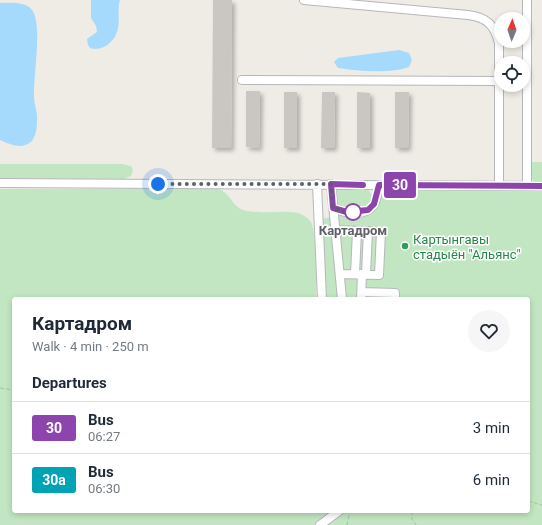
<!DOCTYPE html>
<html lang="en">
<head>
<meta charset="utf-8">
<style>
  :root { --surface:#fff; --page:#f6f6f7; --text:#1f2937; --muted:#747a83; --line:#e0e1e3 }
  body { margin:0; font-family:Roboto,sans-serif; background:var(--page); color:var(--text); height:100vh; display:flex; flex-direction:column; font-size:15px; white-space:nowrap }
  * { box-sizing:border-box; margin:0 }
  p { font-size:13px; color:var(--muted) }
  .icon { flex:none; width:22px; height:22px; fill:none; stroke:currentColor; stroke-width:2; stroke-linecap:round; stroke-linejoin:round }
  .map { position:relative; flex:1; overflow:hidden }
  .side { position:absolute; left:12px; top:297px; width:518px; height:216px; display:flex; flex-direction:column; background:var(--surface); border-radius:4px; box-shadow:0 2px 6px #0003 }
  .side>* { flex:none }
  .badge { padding:0 8px; border-radius:3px; font-size:14px; line-height:26px }
  .needle { width:26px; rotate:2deg }
  .controls { position:absolute; left:494px; top:12px; display:grid; gap:8px }
  .controls a { display:grid; place-items:center; width:36px; height:36px; border-radius:50%; background:var(--surface); box-shadow:0 2px 6px #0003; font-size:20px }
  .you { position:absolute; width:20px; height:20px; margin:-10px; border:3px solid #fff; border-radius:50%; background:#1a73e8; box-shadow:0 0 0 6px #1a73e833 }
  .map>.badge { position:absolute; translate:-50% -50%; box-shadow:0 0 0 2px #fff }
  h2 { padding:0 20px; font-size:15px; line-height:36px }
  .round { display:grid; place-items:center; flex:none; width:42px; height:42px; border-radius:21px; background:var(--page) }
  .overview { display:flex; align-items:center; justify-content:space-between; height:68px; padding:0 20px }
  h1 { font-size:19px; font-weight:700; line-height:30px }
  ul { padding:0; list-style:none }
  li { display:flex; align-items:center; gap:12px; height:52px; padding:0 20px; border-top:1px solid var(--line) }
  li div { flex:1 }
  li b { display:block; font-size:15px }
  li em { font-style:normal }
  li .badge { min-width:44px; font-weight:700; text-align:center }
  .map>svg:first-child { display:block }
  .green { fill:#c3e6c2 }
  .water { fill:#a6dafd }
  .building { fill:#cac7c2; filter:url(#shadow) }
  .lines { fill:none; stroke-linecap:round; stroke-linejoin:round }
  .minor-casing { stroke:#b5b7bb; stroke-width:10 }
  .path { stroke:#9bc6a6; stroke-width:1; stroke-dasharray:4 2; stroke-linecap:butt }
  .minor { stroke:#fff; stroke-width:8 }
  .line-casing { stroke:#fff; stroke-width:9 }
  .line { stroke:#8e44ad; stroke-width:6 }
  .walk { stroke:#5d6065; stroke-width:4; stroke-dasharray:0 7.2 }
  .stop-dot { fill:#fff; stroke:#8e44ad; stroke-width:2 }
  .leisure-dot { fill:#2e9e5b; stroke:#fff; stroke-width:1.5 }
  .labels { text-anchor:middle; dominant-baseline:central; stroke-width:3; stroke-linejoin:round; paint-order:stroke }
  .stop-label { font-size:13px; font-weight:bold; fill:#5d6065; stroke:#fff }
  .leisure-label { font-size:13px; fill:#27864d; stroke:#fff; text-anchor:start }
</style>
</head>
<body>
<div class="map">
<svg width="542" height="525" viewBox="0 0 542 525">
  <defs>
    <filter id="shadow"><feDropShadow dx="3" dy="3" stdDeviation="2" flood-color="#0004"/></filter>
  </defs>
  <rect width="100%" height="100%" fill="#efece5"/>
  <path class="green" d="M530,162H542V182H535L531,178Z
    M0,164H122L131,166L133,170L131,176L124,179L0,178Z
    M340,188H367L372,195L371,201L365,208L342,209L337,206L336,191Z
    M0,189H218C230,192 232,206 243,210C257,214 275,211 290,212C298,212 306,215 311,222C317,233 316,284 316,299H14V511H528V299H324L321,219L341,215L356,218L383,192L389,189H542V525H0Z"/>
  <path class="water" d="M91,0H120C117,10 120,19 118,28C116,41 103,52 90,48L88,45L87,39L97,32L96,26L91,18Z
    M0,3C10,3 25,1 32,10C43,24 33,77 34,96C34,105 38,112 37,121C37,128 36,135 32,141C22,150 11,145 0,140Z
    M399,50L409,53L412,60L409,67C391,74 357,71 338,68L334,62L338,58Z"/>
  <path class="building" d="M213,0H232L231,148H212Z
    M246,91H260L259,148L246,147Z
    M284,92H297V148H284Z
    M322,92H335L334,148H321Z
    M357,92L370,93V148H357Z
    M395,92H409L408,148H395Z"/>
  <g class="lines">
    <defs>
      <path id="minor" d="M304,0L468,15C487,17 495,26 499,43V186
        M527,0V186
        M242,80L500,81
        M0,183L542,186
        M317,184L322,299
        M331,184L342,299
        M333,207C343,214 367,217 374,204C377,199 378,191 379,185
        M335,230L381,232L379,275L340,274
        M355,274L357,231
        M366,274L368,231
        M362,292L395,293V299
        M361,299L362,274
        M320,525L339,511"/>
    </defs>
    <use href="#minor" class="minor-casing"/>
    <path class="path" d="M0,388L14,390
      M528,501L542,505
      M412,511V519L416,525
      M347,525L350,511"/>
    <use href="#minor" class="minor"/>
  </g>
  <g class="lines">
    <defs>
      <path id="line" d="M363,185L331,184L333,208L347,212L368,210L374,204L379,185L542,186"/>
    </defs>
    <use href="#line" class="line-casing"/>
    <use href="#line" class="line"/>
    <path class="walk" d="M158,184H331L333,208L341,212H353"/>
  </g>
  <circle class="stop-dot" cx="353" cy="212" r="8"/>
  <circle class="leisure-dot" cx="405" cy="246" r="4"/>
  <g class="labels">
    <g class="stop-label">
      <text x="353" y="230">Картадром</text>
    </g>
    <g class="leisure-label">
      <text x="413" y="239">Картынгавы<tspan x="413" dy="15">стадыён "Альянс"</tspan></text>
    </g>
  </g>
</svg>
<div class="controls">
<a><svg class="needle" viewBox="-14 -14 28 28"><path d="M0-13l5 13h-10z" fill="#e53935"/><path d="M0 13l5-13h-10z" fill="#747a83"/></svg></a>
<a><svg class="icon" aria-label="locate" viewBox="0 0 24 24"><circle cx="12" cy="12" r="6"/><path d="M12 2v4M12 18v4M2 12h4M18 12h4"/></svg></a>
</div>
<div class="you" style="left:158px;top:184px"></div>
<b class="badge" style="left:400px;top:185px;background:#8e44ad;color:#fff">30</b>
<section class="side">
<div class="overview"><div><h1>Картадром</h1><p>Walk · 4 min · 250 m</p></div><a class="round"><svg class="icon" aria-label="heart" viewBox="0 0 24 24"><path d="M12 20l-8-8c-3-5 5-10 8-4 3-6 11-1 8 4z"/></svg></a></div>
<h2>Departures</h2>
<ul>
<li><span class="badge" style="background:#8e44ad;color:#fff">30</span><div><b>Bus</b><p>06:27</p></div><em>3 min</em></li>
<li><span class="badge" style="background:#00a3b4;color:#fff">30а</span><div><b>Bus</b><p>06:30</p></div><em>6 min</em></li>
</ul>
</section>
</div>
</body>
</html>
